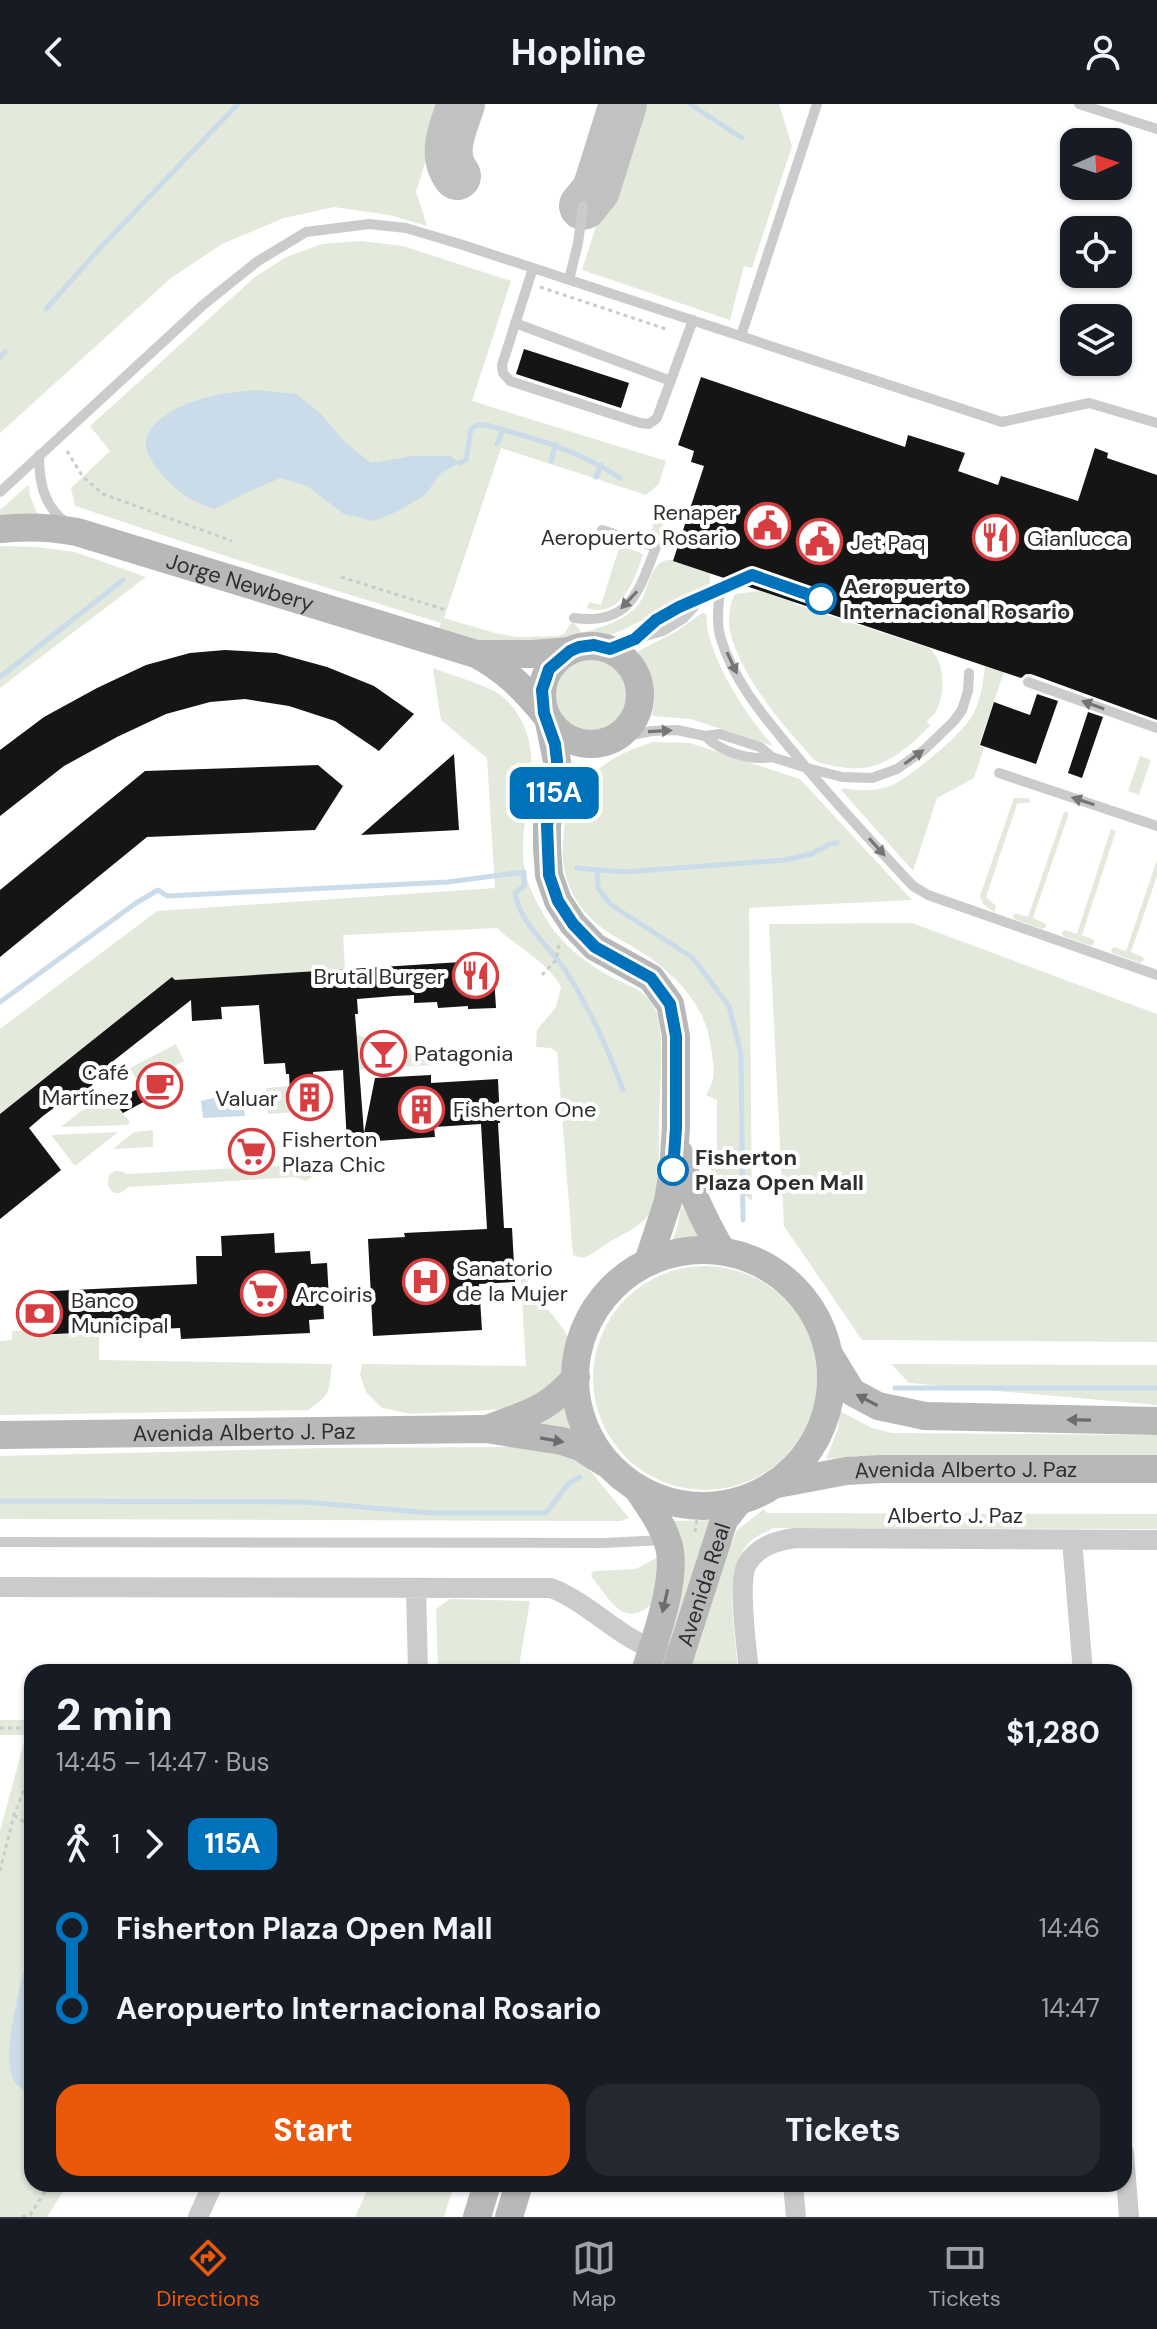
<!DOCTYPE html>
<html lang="en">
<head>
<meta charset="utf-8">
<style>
  :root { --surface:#171b24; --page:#242831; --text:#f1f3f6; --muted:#9ea1a6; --line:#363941; --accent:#ea580c }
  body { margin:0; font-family:"DM Sans",sans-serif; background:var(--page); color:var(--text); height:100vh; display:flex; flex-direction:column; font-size:30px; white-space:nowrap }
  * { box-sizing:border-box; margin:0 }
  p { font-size:26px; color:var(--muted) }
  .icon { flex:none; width:44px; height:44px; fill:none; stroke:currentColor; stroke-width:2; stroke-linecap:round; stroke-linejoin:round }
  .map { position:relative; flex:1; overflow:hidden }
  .details { position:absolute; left:24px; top:1560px; width:1108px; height:528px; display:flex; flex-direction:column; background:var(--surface); border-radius:24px; box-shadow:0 2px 6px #0004 }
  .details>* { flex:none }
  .badge { padding:0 16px; border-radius:12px; font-size:28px; line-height:52px }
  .needle { width:52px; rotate:87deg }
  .fabs { position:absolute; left:1060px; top:24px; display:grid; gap:16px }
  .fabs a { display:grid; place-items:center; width:72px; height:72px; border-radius:16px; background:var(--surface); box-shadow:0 2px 6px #0004; font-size:40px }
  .map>.badge { position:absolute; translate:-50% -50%; box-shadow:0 0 0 4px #fff }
  .legs { display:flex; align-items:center; gap:12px; height:88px; padding:0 32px; font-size:26px }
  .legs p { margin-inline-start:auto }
  .summary { display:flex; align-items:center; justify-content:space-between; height:136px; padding:0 32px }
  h1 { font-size:44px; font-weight:800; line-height:60px }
  .cta { display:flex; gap:16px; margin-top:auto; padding:16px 32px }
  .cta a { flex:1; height:92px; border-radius:24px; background:var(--accent); color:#fff; font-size:32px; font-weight:800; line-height:92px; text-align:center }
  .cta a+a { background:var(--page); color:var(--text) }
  ul { padding:0 32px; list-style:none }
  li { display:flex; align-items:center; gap:28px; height:80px; font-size:30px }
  li i { display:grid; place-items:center; width:12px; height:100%; margin:0 10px; background:currentColor }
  li i::after { content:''; width:20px; height:20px; margin:-10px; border:6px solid; border-radius:50%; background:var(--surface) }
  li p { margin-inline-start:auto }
  li:first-child i { background:linear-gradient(#0000 50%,currentColor 0) }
  li:last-child i { background:linear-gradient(currentColor 50%,#0000 0) }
  header { display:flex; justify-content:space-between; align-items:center; height:104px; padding:0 32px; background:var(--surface); font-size:36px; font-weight:800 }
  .tab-bar { display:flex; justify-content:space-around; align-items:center; height:112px; border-top:2px solid var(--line); background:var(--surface); font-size:22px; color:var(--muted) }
  .tab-bar a { display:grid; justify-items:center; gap:4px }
  .tab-bar .current { color:var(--accent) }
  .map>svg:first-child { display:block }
  .green { fill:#e3eadc }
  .water { fill:#cadbe9 }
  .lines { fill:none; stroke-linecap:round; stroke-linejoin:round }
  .stream { stroke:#cadbe9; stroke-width:5 }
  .taxiway { stroke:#c1c1c1; stroke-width:48 }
  .building { fill:#151515 }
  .path { stroke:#cbcbcb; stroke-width:3; stroke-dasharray:4 4; stroke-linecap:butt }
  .lane { stroke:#cbcbcb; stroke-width:10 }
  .street { stroke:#cbcbcb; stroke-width:20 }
  .secondary { stroke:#b8b8b8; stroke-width:28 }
  .oneway { fill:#757575 }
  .oneway2 { fill:#6c6c6c }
  .line-1-casing { stroke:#fff; stroke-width:18 }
  .line-1 { stroke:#0072bc; stroke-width:12 }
  .stop-1-dot { fill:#fff; stroke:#0072bc; stroke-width:4 }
  .labels { text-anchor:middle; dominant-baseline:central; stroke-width:8; stroke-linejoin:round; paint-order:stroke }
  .poi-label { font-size:22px; fill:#2e2e2e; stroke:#fff; text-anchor:start }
  .street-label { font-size:22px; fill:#2e2e2e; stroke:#fff }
  .stop-label { font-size:22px; font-weight:bold; fill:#2e2e2e; stroke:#fff; text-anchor:start }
</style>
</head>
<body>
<header><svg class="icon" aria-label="back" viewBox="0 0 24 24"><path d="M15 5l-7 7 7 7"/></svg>Hopline<svg class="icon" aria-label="person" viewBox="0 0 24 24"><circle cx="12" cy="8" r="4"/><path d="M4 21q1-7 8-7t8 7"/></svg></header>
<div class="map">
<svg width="1157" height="2113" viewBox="0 0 1157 2113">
  <rect width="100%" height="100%" fill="#fff"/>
  <path class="green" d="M0,0H444L416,88L427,122L389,111L334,103L284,114L222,140L171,174L0,329Z
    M635,0H779L792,42L752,164L744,162L730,216L582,166Z
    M360,137L403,142L511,177L472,297L666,357L659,380L646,391L501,344L444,514L495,529L516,533L559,532L565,529L570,520L574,519L582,529C602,523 624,517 638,501C649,488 649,458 668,456C681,455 698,464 710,468V481L623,526L602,534L569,540H479L438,528L441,519L235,455L75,402L71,384L110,347L90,322L255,173L286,153L322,140Z
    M27,382H29L30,392L38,411L0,416V406Z
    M669,403L696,412L695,418L667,409L658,435L650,432L653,421L661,416L662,406Z
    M620,441L643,450C635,476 621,515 587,504L589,498L601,501Z
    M3,442L38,443L75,448L146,473L0,584V443Z
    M760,487L796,492L794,500L929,544C945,556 946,590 936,607C935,610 929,615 927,617L930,622C901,650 878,672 834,662C829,661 821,660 816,657C812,655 807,648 804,644C778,618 732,557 729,520C729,509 730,499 735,490Z
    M702,509L706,510C707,518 707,527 710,535C722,575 747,611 773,642L691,615L652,612C657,587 652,568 635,549L677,527Z
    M553 590a39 39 0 1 1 78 0a39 39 0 1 1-78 0Z
    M986,552L1034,569L1032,573L1005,565L979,641L984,644L974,674L937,694L913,767L841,686L844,684C861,688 882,687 898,678C917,667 962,630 972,612C982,596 984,571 986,552Z
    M433,564C453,572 477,578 496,588C504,593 512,601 517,609C554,665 505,727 531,786C550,828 570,850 611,873C629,883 643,883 654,903C658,909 659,919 660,926C663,954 660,983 659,1011C658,1034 662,1088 651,1107C641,1124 623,1129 608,1139C598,1145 593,1151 582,1154L573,1151L557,948L551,944L536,943L537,926L556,903L561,883C547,857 518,844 497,824L343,831L345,866L175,877L172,874L0,1010V925L157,807L495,784L487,654L441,616Z
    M653,638L690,639L800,675L912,796L749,804L752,1097L707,1063L717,1049V996L706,991C717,972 714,966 711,944C706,902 677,872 643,849C616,832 596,826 577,797C566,781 561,758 563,739C564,729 564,718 567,709C580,670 616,649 653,638Z
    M1140,652L1151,656L1139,691L1128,687Z
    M1014,694H1028L1031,698L1017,700L986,793L996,802L994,808L983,800L980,792Z
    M1064,708L1069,709L1033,814L1046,820V823L1042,825L1014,815L1013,812L1015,809L1028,813Z
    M1111,725L1116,727L1082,831L1094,836V839L1091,842L1063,832L1062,829L1064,826L1077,830Z
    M1157,756V772L1131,848L1143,853L1144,856L1140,859L1112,849L1111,846L1114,843L1126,847Z
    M912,819L1157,910V1238L862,1236L784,1122L769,820Z
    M344,927L390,941L384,964L346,966Z
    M176,940L184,957L139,980L130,964Z
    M401,945L435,961L396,963Z
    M332,979L334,1005L268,1010L266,984Z
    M105,988L130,1018L127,1021L61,1023Z
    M153,1026V1043L113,1045L134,1028Z
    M118,1028L75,1062L51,1031Z
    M304,1056L314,1060V1071L306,1077L296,1073L128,1083C105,1106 98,1054 127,1070L295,1061Z
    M681,1102L706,1135L672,1138L677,1125Z
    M520,1162L538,1198L551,1209L564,1226L572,1243L569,1262L558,1283L511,1305L411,1310L382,1304L366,1288L360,1271L362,1260L526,1262Z
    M593 1274a112 112 0 1 1 224 0a112 112 0 1 1-224 0Z
    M28,1226L34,1231L99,1228V1256L332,1260C329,1287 331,1291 308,1306L0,1311V1237L12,1236V1227Z
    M891,1260L1157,1261V1301L909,1279Z
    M570,1299L576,1327L571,1331L520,1321Z
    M840,1307L872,1324L892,1329L1157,1331V1352H859L826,1355L838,1325Z
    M519,1343L564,1351L587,1363L629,1414L621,1417L0,1415V1352L324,1344Z
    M764,1405L767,1409L1157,1410V1425L773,1424C765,1429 753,1433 747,1441C722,1471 736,1531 738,1568H688L722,1461L737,1426Z
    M717,1416L677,1542L660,1536L670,1417Z
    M660,1452L657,1496C623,1527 613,1499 591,1472L593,1467L636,1465Z
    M450,1495L530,1497L518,1568H438L436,1505Z
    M0,1616H32V1833L25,1871L24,1987L32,1990V2080H68L47,2113H0V1727L26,1631H0Z
    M370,2080H454L444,2113H355Z"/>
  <path class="water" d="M257,286L296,290L320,309L346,339L371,359L413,352H451L460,359L441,369L425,391L398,407L374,417L344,410L307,382L280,374L244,390L215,405C191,398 174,386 159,367C142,345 140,332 162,314C191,293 222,289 257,286Z
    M241,987L245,1012L203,1014L201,997Z
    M32,1833V1990C25,1987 16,1982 13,1975C0,1944 25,1868 32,1833Z"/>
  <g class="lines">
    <path class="stream" d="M690,0L742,34
      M46,205L102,142L238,0
      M0,253L5,248
      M497,340L503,326
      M551,357L556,340
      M460,359L466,356L471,325L477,321H486C536,335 576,345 620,374
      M596,373L601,361
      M0,573L123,476
      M577,764L624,768L785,756L811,750L830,740L837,739
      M597,767L598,784L610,800L693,854L729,902L741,950L743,1116
      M0,898L136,799L158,786L167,792L448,778L524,768V782L515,789C520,820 549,842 566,867C588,902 609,947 623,986
      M895,1284H1157
      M0,1397L304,1398L431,1409H546L569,1379L580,1373"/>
    <path class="taxiway" d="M457,72C440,50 453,24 461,0
      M583,102L596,86L623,0"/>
  </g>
  <path class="building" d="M524,245L629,279L621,304L516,270Z
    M701,273L905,343L908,331L965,349L958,367L998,381L1001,372L1078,397L1095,344L1108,349L1107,354L1157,371V616L1031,570H1026L1021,574L746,482L756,478L760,473L759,467L754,463L724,474L673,457L704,362L691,358L694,347L678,341Z
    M225,546L276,549L327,563L374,582L414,610L379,647L335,617L289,602L245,595L210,598L166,610L117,633L64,662L0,712V646L44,613L97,584L146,561L190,549Z
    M1037,590L1058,597L1036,660L980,641L994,598L1030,611Z
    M1088,608L1103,613L1082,674L1068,669Z
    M454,650L459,726L361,731Z
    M318,661L343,682L315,726L147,733L0,853V786L145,667Z
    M493,856L496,904L468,905V902L438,904L437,898L414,899V891L394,892L357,895L358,910H355L364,1029L375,974L431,971V979L498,975L500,1019H498L504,1124H512L515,1178L479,1180L482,1226L373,1232L368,1135L405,1133L404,1129L487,1125L481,1020L434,1023L435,1033L347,1039L343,966L313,968L316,1004L291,1005L289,970H286L285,959L264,960L259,901L221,903L222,915L192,917L191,896L89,976L95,984L73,1002L67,994L43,1012L29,1024L61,1066L0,1115V1010L172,873L175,876Z
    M170,968L177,980L123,1009L113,997L124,989L126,991Z
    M274,1129L275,1149L310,1147L311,1160L327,1159L329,1195H323L324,1215L309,1216L310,1229L181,1235L180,1224L34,1231L32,1188L197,1180L196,1152H222L221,1132Z"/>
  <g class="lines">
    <path class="path" d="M540,183L669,226
      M67,347L83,373L103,390L232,437
      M341,473L446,506
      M542,871L556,856L559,841
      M695,1428L699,1402
      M0,1624H29L32,1630
      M14,1711L32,1723
      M0,1767L14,1711L32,1665
      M22,2113L30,2111L50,2080"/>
    <path class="lane" d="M1079,0L1157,25
      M533,164L502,261L503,269L510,277L640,319L649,320L657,314L693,216
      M569,176L578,139L583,102
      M515,219L671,277
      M741,232L817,0
      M39,351C39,377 43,400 64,417
      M0,388L203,201L258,157L306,128L369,120L406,124L463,141L1002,318L1089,299L1157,319
      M721,484C718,500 716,516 720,532C734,580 768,617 799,655C835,699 874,740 913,782L928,791L1157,871
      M574,514C631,522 639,486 656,443L602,426
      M635,535C669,504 710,489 752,471
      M610,545L635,535L663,527L684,514L699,497
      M1028,578L1157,624
      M705,632C721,648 750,657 772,653
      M616,634L652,627L677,626L705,632L720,630L760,643L772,653L807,664L842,673L872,674L897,665L924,646L954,617L962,606L968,587L969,569
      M999,669L1157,722
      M0,1438L602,1439L666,1436"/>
    <path class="street" d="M1072,1436L1083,1568
      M0,1483L551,1484C592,1500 621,1537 664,1549
      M416,1484L418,1568
      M749,1568C747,1545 737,1478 747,1460C758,1442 776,1437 795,1434L1157,1436
      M1124,2049L1129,2113
      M793,2080L796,2113
      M198,2113L213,2080"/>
    <g class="secondary">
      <path id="s1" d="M0,425C27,422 51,423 77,428L476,550C504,565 524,584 544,609"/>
      <circle cx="591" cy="591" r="49"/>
      <path d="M477,550H533L570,547"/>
      <path d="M549,618L557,657V673L547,721V744L549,771L558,797L573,820L595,843L651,874L670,900L676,932V1024L673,1066L668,1097L648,1158"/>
      <path d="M679,1049C689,1085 703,1115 722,1147"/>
      <circle cx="703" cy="1274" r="128"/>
      <path d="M830,1252L852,1288L878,1302L925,1312L1157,1317"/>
      <path d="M487,1325C526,1310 547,1307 576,1273"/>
      <path id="s2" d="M0,1331L486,1325L562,1337L580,1343L605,1359"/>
      <path id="s3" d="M777,1380L846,1367L881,1365H1157"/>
      <path d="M637,1384C648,1401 662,1419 668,1439C679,1472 655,1535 645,1568"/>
      <path id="s4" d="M675,1568L724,1416L739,1397"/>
      <path d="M477,2113L487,2080"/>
      <path d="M509,2113L519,2080"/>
    </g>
  </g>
  <defs><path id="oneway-solid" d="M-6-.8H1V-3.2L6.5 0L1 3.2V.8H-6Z" transform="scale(2)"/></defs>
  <g class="oneway">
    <use href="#oneway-solid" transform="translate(629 496) rotate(133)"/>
    <use href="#oneway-solid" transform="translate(732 559) rotate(65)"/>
    <use href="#oneway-solid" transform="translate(1093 601) rotate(-160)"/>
    <use href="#oneway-solid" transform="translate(660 627) rotate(-3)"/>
    <use href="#oneway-solid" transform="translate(914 653) rotate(-36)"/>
    <use href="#oneway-solid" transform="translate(1083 697) rotate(-162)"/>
    <use href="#oneway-solid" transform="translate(877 743) rotate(48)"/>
  </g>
  <g class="oneway2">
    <use href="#oneway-solid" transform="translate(867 1296) rotate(-152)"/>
    <use href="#oneway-solid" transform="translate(1079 1316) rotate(-179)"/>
    <use href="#oneway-solid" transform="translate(552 1336) rotate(10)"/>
    <use href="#oneway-solid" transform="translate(665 1497) rotate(103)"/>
  </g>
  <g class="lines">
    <defs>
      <path id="line-1" d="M673,1066L676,1024V932L670,900L651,874L595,843L573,820L558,797L549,771L547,721L557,673V657L555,640L544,609L542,586L549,565L570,547L579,543L594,541L610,545L635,535L656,516L679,503L752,471L821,495"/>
    </defs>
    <use href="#line-1" class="line-1-casing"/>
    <use href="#line-1" class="line-1"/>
  </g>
  <defs>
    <symbol id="civic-ring" viewBox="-11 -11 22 22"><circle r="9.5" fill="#fff" stroke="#d83d41" stroke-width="1.5"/><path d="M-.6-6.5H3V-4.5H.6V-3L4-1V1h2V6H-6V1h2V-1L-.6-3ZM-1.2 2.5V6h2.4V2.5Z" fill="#d83d41"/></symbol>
    <symbol id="restaurant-ring" viewBox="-11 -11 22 22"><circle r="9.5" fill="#fff" stroke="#d83d41" stroke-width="1.5"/><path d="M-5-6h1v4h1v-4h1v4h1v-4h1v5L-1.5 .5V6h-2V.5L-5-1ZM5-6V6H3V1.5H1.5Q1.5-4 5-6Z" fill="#d83d41"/></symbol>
    <symbol id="bar-ring" viewBox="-11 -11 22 22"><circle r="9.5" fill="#fff" stroke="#d83d41" stroke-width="1.5"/><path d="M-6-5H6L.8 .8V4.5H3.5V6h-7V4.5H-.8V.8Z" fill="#d83d41"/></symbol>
    <symbol id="cafe-ring" viewBox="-11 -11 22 22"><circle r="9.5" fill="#fff" stroke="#d83d41" stroke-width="1.5"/><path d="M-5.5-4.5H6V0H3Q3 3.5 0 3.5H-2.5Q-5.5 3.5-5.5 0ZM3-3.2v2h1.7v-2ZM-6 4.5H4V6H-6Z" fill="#d83d41"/></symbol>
    <symbol id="building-ring" viewBox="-11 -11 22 22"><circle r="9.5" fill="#fff" stroke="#d83d41" stroke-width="1.5"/><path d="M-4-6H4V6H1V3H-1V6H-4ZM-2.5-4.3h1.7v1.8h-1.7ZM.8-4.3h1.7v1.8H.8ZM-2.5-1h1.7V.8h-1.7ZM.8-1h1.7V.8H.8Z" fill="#d83d41"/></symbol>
    <symbol id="supermarket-ring" viewBox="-11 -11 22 22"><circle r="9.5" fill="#fff" stroke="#d83d41" stroke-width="1.5"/><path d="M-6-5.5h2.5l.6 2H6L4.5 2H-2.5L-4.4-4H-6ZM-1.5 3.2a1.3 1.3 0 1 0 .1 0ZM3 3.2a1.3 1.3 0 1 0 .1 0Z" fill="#d83d41"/></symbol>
    <symbol id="hospital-ring" viewBox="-11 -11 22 22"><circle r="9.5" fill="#fff" stroke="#d83d41" stroke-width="1.5"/><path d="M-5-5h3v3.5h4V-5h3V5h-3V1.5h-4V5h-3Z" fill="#d83d41"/></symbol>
    <symbol id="bank-ring" viewBox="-11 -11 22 22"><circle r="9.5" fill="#fff" stroke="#d83d41" stroke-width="1.5"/><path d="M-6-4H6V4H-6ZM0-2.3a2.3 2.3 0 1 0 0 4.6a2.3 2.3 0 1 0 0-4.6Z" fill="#d83d41"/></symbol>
  </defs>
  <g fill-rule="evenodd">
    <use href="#civic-ring" x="742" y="396" width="51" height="51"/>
    <use href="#restaurant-ring" x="970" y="408" width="51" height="51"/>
    <use href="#civic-ring" x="794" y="412" width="51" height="51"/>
    <use href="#restaurant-ring" x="450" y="846" width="51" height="51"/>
    <use href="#bar-ring" x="358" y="924" width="51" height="51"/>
    <use href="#cafe-ring" x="134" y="956" width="51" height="51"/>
    <use href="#building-ring" x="284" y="968" width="51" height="51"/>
    <use href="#building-ring" x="396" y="980" width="51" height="51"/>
    <use href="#supermarket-ring" x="226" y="1022" width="51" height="51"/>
    <use href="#hospital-ring" x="400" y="1152" width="51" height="51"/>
    <use href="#supermarket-ring" x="238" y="1164" width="51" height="51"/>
    <use href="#bank-ring" x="14" y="1184" width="51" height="51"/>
  </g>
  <g class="stop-1-dot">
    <circle cx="821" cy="495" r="14"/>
    <circle cx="673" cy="1066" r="14"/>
  </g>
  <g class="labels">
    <g class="poi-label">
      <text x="737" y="408" text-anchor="end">Renaper<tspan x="737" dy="25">Aeropuerto Rosario</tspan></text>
      <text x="1027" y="434">Gianlucca</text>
      <text x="850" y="438">Jet Paq</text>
      <text x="445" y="872" text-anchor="end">Brutal Burger</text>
      <text x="414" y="949">Patagonia</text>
      <text x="129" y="968" text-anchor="end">Café<tspan x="129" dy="25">Martínez</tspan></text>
      <text x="278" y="994" text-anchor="end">Valuar</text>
      <text x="453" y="1005">Fisherton One</text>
      <text x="282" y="1035">Fisherton<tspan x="282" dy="25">Plaza Chic</tspan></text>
      <text x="456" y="1164">Sanatorio<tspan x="456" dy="25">de la Mujer</tspan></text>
      <text x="295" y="1190">Arcoiris</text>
      <text x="71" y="1196">Banco<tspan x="71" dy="25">Municipal</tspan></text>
    </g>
    <g class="street-label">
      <text stroke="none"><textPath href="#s1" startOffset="248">Jorge Newbery</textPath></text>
      <text stroke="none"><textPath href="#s2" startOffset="244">Avenida Alberto J. Paz</textPath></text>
      <text stroke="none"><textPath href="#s3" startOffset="190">Avenida Alberto J. Paz</textPath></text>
      <text x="955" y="1411">Alberto J. Paz</text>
      <text stroke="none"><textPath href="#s4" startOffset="92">Avenida Real</textPath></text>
    </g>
    <g class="stop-label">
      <text x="843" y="482">Aeropuerto<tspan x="843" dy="25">Internacional Rosario</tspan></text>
      <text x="695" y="1053">Fisherton<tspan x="695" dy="25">Plaza Open Mall</tspan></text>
    </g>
  </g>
</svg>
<div class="fabs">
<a><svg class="needle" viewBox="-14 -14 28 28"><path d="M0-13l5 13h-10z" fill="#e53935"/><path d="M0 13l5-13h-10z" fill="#9ea1a6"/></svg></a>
<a><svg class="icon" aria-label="locate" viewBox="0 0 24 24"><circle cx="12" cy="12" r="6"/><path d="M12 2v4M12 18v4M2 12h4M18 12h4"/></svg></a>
<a><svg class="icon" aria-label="layers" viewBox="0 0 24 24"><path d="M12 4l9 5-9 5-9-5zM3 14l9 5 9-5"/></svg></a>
</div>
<b class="badge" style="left:554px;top:689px;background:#0072bc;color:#fff">115A</b>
<section class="details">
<div class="summary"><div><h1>2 min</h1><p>14:45 – 14:47 · Bus</p></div><b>$1,280</b></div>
<div class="legs"><svg class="icon" aria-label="walk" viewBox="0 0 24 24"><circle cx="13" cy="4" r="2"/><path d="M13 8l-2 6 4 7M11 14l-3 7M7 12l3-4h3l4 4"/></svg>1<svg class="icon" aria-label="forward" viewBox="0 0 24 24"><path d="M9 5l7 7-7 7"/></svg><b class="badge" style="background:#0072bc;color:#fff">115A</b></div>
<ul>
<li><i style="color:#0072bc"></i><b>Fisherton Plaza Open Mall</b><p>14:46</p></li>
<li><i style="color:#0072bc"></i><b>Aeropuerto Internacional Rosario</b><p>14:47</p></li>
</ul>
<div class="cta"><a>Start</a><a>Tickets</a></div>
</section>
</div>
<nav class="tab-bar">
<a class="current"><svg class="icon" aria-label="directions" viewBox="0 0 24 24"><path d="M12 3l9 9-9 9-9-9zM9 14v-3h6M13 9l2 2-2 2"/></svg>Directions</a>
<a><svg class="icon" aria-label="map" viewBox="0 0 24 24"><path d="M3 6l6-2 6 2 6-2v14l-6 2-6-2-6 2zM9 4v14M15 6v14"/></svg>Map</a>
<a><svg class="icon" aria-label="tickets" viewBox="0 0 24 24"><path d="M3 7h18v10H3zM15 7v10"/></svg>Tickets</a>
</nav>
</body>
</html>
